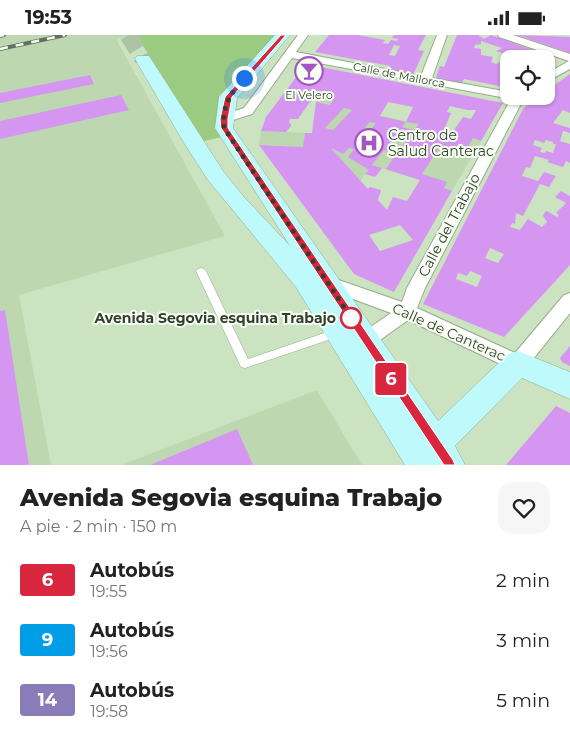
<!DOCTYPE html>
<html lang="es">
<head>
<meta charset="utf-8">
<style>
  :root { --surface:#fff; --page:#f6f6f6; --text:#222; --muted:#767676 }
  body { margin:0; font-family:Montserrat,sans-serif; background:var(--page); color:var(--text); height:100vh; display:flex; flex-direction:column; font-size:19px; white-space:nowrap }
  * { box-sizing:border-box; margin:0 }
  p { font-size:16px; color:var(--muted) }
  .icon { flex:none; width:28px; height:28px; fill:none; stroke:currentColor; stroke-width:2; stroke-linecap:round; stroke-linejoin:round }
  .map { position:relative; height:430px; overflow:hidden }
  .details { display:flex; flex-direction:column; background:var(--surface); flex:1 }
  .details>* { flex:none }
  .badge { padding:0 10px; border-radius:4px; font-size:18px; line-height:32px }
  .controls { position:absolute; left:500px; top:15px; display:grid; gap:10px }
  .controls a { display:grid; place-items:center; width:55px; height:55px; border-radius:10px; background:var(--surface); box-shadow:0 1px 4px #0004; font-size:25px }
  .you { position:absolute; width:25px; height:25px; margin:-12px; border:4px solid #fff; border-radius:50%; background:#1a73e8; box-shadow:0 0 0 8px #1a73e833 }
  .map>.badge { position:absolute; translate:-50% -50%; box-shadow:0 0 0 2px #fff }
  .round { display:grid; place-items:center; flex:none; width:52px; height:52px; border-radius:15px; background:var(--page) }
  .overview { display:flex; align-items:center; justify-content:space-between; height:85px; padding:0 20px }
  h1 { font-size:24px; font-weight:800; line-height:38px }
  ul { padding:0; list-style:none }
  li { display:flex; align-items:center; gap:15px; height:60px; padding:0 20px }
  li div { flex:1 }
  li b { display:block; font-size:19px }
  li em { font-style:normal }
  li .badge { min-width:55px; font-weight:700; text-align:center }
  .status { display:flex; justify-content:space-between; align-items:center; height:35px; padding:0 25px; background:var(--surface); direction:ltr }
  .status svg { height:14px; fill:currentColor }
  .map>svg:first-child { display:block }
  .built { fill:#bdd8b0 }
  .green { fill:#9bcb81 }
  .building { fill:#d596f1; fill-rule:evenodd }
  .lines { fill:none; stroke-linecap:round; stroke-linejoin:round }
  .secondary-tunnel { stroke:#aec2a4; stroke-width:17; stroke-dasharray:17 8; stroke-linecap:butt }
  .lane-casing { stroke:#96ab8b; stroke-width:1 }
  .street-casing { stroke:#96ab8b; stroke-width:2 }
  .secondary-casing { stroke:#96ab8b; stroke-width:1 }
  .lane { fill:#fff; fill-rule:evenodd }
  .street { fill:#fff; fill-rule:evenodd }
  .secondary { fill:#befafb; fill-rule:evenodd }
  .rail-casing { stroke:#63705c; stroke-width:4 }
  .rail { stroke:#f6fff1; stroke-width:2.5; stroke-dasharray:8; stroke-linecap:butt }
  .line { fill:#d7263d; stroke:#fff }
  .walk { stroke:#353d30; stroke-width:5; stroke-dasharray:0 9 }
  .stop-dot { fill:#fff; stroke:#d7263d; stroke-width:2.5 }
  .labels { text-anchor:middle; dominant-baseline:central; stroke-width:4; stroke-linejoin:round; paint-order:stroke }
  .far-street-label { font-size:11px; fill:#353d30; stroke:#f6fff1 }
  .far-poi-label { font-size:11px; fill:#353d30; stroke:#f6fff1 }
  .poi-label { font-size:14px; fill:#353d30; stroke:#f6fff1; text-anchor:start }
  .street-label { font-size:14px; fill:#353d30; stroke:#f6fff1 }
  .stop-label { font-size:14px; font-weight:bold; fill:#353d30; stroke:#f6fff1; text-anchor:end }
</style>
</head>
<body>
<div class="status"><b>19:53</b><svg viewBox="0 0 49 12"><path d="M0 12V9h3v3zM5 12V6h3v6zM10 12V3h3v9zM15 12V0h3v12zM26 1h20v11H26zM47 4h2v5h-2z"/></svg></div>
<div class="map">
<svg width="570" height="430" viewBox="0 0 570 430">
  <rect width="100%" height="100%" fill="#cce3c1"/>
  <path class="built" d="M0,0H129L116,4L225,201L19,260L51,430H0Z
    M317,62L333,65L330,70L438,93L481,106L452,156L372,130L360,146L331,113L259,110L261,96L312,98Z
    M317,355L362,430H121Z"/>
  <path class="green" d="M136,0H276L230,51L219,60L217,88L222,102L204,106Z"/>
  <path class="building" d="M329,0H358L385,5L383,8L388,9L391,5L397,6L398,4L392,3L394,0H426L418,15L424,16L414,38L411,39L388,35L390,31L315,17ZM394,10L400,11L395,21L389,20Z
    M457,0H478L484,4L491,0L552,22L556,26L546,33V24H510L509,22L511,21L496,16L502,13L481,6V9L475,10L474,13L481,14V20L493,22L491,27L496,29L502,26L509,25V53L464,44L462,48L438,44L436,42L440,31L444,32Z
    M517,0L570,2V18Z
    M306,29L503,68L481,106L473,103L468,112L458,109L455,114L441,110L422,139L447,147L444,153L452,156L394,257L354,239L259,110L303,112L305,98H312L316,67L330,70L333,65L314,61L298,84H290L289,88L291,89V91L286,97L261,96L266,82ZM388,67L413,72L406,87L419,89L414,95L402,92L406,87L380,81ZM450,71L467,75H476L471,84L463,82L452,98L444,95L451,78L447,77ZM344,73L352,75L333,95L325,93ZM370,87L376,88L367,99L361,97ZM401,94L413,97L399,115L387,111ZM331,113L343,119L349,113L354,114L348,122L369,135L365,139L375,142L382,133L372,130L384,115L396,119L386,134L420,145L407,166L393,162L387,175L378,165L381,155L370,152L368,154ZM400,190L413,205L380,216L369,200Z
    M570,39V78L563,75L553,88L570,93V98L563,96L560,106L570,109V128L566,126L563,132L547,127L549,125L535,121L530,133L526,132L522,141L538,146L544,137L556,141L549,152L540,149L523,181L516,178L515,189L512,188L510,192L520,195L528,184L542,192L547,187L543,181L545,177L547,176L557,182L559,180L556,178L566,168L555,162L561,156L570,161V230L504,302L423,269L523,74L538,61H546V56ZM535,105L544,108L546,105L553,107V109H556L553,118L546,116L545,118L540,117L542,113L533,110ZM490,213L504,219L498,228L485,223ZM470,236L482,241L477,252L456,244L458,238L467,241Z
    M90,40L94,49L0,68V58Z
    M121,60L129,75L0,104V86Z
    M5,275L29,430H0V276Z
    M570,311V331L562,327L560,323Z
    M556,371L570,378V430H506Z
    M237,394L253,430H150Z"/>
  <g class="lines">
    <path class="secondary-tunnel" d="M128,0L143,24"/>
    <defs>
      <path id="lane" d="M201,233L204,234L206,236L248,324L336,294L340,295L341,298L340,301L245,333L241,332L196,236L198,234Z"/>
      <path id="street" d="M298,0H308L296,17L421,41L437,0H447L432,43L509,57V61H525L425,253L417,273L515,318L564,260L570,258V278L525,334L518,336L511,334L408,285L373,310L366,313L359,310L357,305L359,300L391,278L321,252L318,247L321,242L327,241L402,267L407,253L511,64L292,23L252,79L224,88L220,87L218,84L220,81L244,73Z
        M498,0H513L570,19V34L546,47V39L569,26L499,2Z"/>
      <path id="secondary" d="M275,0H290L237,63L233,93L438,386L508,319L518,316L570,337V364L522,343L455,411L465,430H405L296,252L208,145L184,108L135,24L137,21H149L223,136L244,162L290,211L215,93L219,62Z"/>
    </defs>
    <use href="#lane" class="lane-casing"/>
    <use href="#street" class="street-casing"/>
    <use href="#secondary" class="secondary-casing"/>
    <use href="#lane" class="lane"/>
    <use href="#street" class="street"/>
    <use href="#secondary" class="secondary"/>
    <defs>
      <path id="rail" d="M0,1L4,0
        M0,14L65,0"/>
    </defs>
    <use href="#rail" class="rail-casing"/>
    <use href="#rail" class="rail"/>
  </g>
  <path class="line" d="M281,0H286L232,62L228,84V93L453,425L455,430H444L221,93L220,84L225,62Z"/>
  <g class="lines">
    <path class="walk" d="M244,43C230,60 222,70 224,93L356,290L351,283"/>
  </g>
  <defs>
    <symbol id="bar-ring" viewBox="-11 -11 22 22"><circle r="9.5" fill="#f6fff1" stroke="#a454c5" stroke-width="1.5"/><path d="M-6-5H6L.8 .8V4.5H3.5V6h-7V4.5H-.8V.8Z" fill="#a454c5"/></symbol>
    <symbol id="hospital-ring" viewBox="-11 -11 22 22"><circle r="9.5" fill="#f6fff1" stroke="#a454c5" stroke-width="1.5"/><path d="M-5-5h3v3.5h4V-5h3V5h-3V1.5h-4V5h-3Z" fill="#a454c5"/></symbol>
  </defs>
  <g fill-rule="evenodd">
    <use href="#bar-ring" x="293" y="20" width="32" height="32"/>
    <use href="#hospital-ring" x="353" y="92" width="32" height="32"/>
  </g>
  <circle class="stop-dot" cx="351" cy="283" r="10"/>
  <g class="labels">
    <g class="far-street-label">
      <text transform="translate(399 40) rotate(11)">Calle de Mallorca</text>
    </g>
    <g class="far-poi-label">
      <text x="309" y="60">El Velero</text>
    </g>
    <g class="poi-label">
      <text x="388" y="100">Centro de<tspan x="388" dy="16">Salud Canterac</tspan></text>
    </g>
    <g class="street-label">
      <text transform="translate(449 190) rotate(-62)">Calle del Trabajo</text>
      <text transform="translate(449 297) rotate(24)">Calle de Canterac</text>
    </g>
    <g class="stop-label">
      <text x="336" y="283">Avenida Segovia esquina Trabajo</text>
    </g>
  </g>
</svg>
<div class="controls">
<a><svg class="icon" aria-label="locate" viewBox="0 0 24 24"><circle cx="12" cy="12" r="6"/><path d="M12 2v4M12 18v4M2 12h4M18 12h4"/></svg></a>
</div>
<div class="you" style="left:244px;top:43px"></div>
<b class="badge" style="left:391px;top:344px;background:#d7263d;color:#fff">6</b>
</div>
<section class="details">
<div class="overview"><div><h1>Avenida Segovia esquina Trabajo</h1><p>A pie · 2 min · 150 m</p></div><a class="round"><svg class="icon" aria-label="heart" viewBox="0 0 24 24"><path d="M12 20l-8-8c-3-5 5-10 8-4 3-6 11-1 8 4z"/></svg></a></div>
<ul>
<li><span class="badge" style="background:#d7263d;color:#fff">6</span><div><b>Autobús</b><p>19:55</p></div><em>2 min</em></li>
<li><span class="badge" style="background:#009ee6;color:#fff">9</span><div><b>Autobús</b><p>19:56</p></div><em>3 min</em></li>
<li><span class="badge" style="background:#887cb9;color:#fff">14</span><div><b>Autobús</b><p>19:58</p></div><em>5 min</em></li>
</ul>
</section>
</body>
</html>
